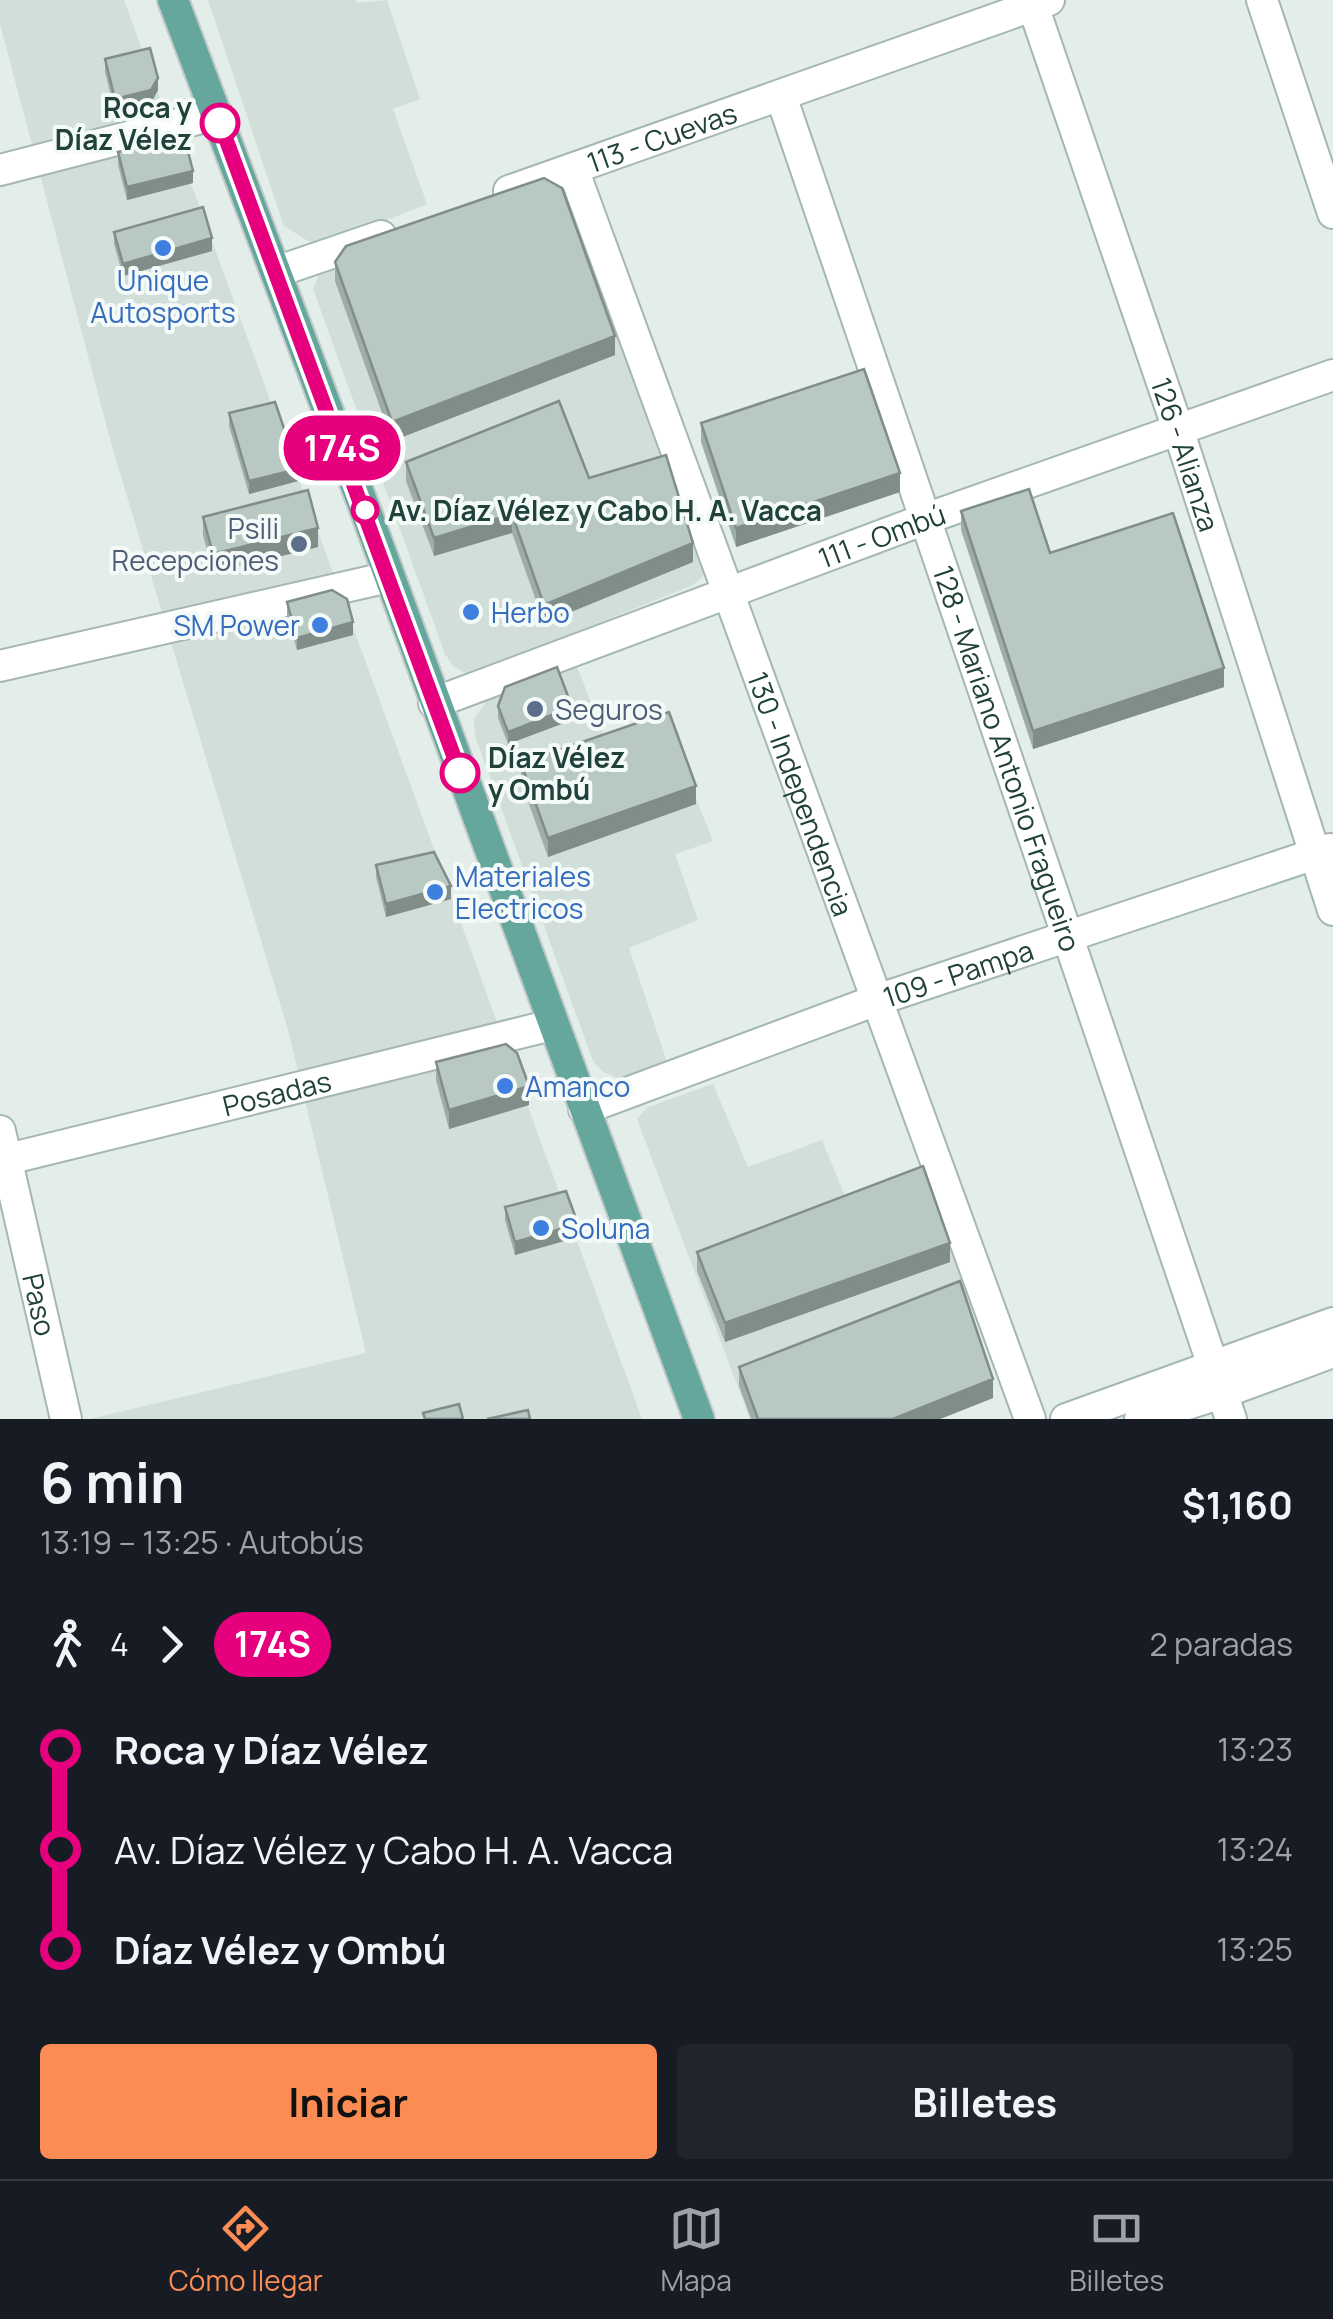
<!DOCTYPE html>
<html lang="es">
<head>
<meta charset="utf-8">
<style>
  :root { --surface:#171b24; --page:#20242c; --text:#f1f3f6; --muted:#9ea1a6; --line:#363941; --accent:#fb8d54 }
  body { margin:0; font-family:Manrope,sans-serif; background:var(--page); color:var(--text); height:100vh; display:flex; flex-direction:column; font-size:38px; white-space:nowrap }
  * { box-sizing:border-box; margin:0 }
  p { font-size:32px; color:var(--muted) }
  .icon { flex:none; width:55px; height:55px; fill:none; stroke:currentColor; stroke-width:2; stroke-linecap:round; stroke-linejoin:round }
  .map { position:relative; height:1419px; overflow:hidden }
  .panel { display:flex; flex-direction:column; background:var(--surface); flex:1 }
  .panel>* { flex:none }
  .badge { padding:0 20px; border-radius:32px; font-size:35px; line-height:65px }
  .map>.badge { position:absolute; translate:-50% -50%; box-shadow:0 0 0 5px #fff }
  .legs { display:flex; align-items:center; gap:15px; height:110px; padding:0 40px; font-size:32px }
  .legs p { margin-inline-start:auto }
  .summary { display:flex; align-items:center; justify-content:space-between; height:170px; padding:0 40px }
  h1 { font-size:55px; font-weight:700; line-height:75px }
  .primary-button { display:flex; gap:20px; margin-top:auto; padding:20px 40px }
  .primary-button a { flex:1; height:115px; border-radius:10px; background:var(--accent); color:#111; font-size:40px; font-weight:700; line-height:115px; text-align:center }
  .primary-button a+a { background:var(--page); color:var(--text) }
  ul { padding:0 40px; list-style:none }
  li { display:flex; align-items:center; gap:35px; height:100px; font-size:38px }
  li i { display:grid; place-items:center; width:15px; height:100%; margin:0 12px; background:currentColor }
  li i::after { content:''; width:25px; height:25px; margin:-12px; border:8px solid; border-radius:50%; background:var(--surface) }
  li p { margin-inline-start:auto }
  li:first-child i { background:linear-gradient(#0000 50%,currentColor 0) }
  li:last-child i { background:linear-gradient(currentColor 50%,#0000 0) }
  .tab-bar { display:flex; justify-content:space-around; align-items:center; height:140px; border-top:2px solid var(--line); background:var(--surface); font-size:28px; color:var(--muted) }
  .tab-bar a { display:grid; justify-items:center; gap:5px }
  .tab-bar .on { color:var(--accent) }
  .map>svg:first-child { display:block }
  .built { fill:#d1ded9 }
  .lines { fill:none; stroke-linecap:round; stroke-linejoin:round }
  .minor-casing { stroke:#a5b7b2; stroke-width:34 }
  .major-casing { stroke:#c1cac8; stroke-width:34 }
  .minor { stroke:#fff; stroke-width:30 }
  .major { stroke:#65a79c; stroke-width:30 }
  .wall { fill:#9eada9 }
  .shaded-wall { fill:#818d89 }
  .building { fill:#b8c9c4; stroke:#818d89; stroke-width:2.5 }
  .line-1-casing { stroke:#fff; stroke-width:22 }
  .line-1 { stroke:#e6007e; stroke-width:15 }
  .stop-1-dot { fill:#fff; stroke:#e6007e; stroke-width:5 }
  .shop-dot { fill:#3f7fe0; stroke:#f4faf8; stroke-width:4 }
  .service-dot { fill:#5c6f8a; stroke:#f4faf8; stroke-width:4 }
  .labels { text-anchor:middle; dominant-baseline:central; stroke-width:8; stroke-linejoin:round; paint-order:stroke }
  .stop-label { font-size:28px; font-weight:bold; fill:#21413b; stroke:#f4faf8; text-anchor:start }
  .street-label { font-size:28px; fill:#21413b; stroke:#f4faf8 }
  .shop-label { font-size:28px; fill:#366cbe; stroke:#f4faf8; text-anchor:start }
  .service-label { font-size:28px; fill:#4e5e75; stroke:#f4faf8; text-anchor:end }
</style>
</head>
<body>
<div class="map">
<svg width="1333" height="1419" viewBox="0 0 1333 1419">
  <rect width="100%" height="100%" fill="#e3eeea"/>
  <path class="built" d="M0,0H124L642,1419H90L366,1353L288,1030L113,450L0,24Z
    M208,0H355L357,3L387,0L420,99L393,109L427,204L325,245L308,241L284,226Z
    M562,191L571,201L708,564L702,578L691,586L469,675L454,667L445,654L313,289L319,275L329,266Z
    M574,659L610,751L669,731L713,841L675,854L698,920L629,948L668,1065L623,1080L603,1072L593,1061L475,736L474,720L489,696Z
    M713,1084L748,1167L822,1140L851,1211L936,1180L994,1396L938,1419H750L637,1119L648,1107Z"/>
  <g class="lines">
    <defs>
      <g id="minor">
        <path id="s1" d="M1031,0L1179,432L1333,910"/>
        <path d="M1262,0L1333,213"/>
        <path id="s2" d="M781,96C934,536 1081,978 1231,1419"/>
        <path id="s3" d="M573,169C727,585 875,1003 1030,1419"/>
        <path d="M0,170L217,114"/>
        <path id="s4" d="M509,191L1049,0"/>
        <path d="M276,272L381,236"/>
        <path d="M0,666L389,577"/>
        <path id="s5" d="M434,703L928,518L1333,375"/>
        <path id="s6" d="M584,1109L874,1001L1330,849"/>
        <path id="s7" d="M0,1131L66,1419"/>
        <path id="s8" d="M0,1161L552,1025"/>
        <path d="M1066,1419L1333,1323"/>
        <path d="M1140,1419L1222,1393L1333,1352"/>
      </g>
      <path id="major" d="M173,0L366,512L699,1419"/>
    </defs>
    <use href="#minor" class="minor-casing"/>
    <use href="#major" class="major-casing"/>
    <use href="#minor" class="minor"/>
    <use href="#major" class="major"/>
  </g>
  <path class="wall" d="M105,59L158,90L151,103L115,112L105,72Z
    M118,152L193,183L127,200L118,165Z
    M114,232L212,251L123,276L114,244Z
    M335,262L615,355L392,441L335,281Z
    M229,413L298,481L249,494L229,426Z
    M701,423L900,492L736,547L701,442Z
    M406,462L589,478L693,562L544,623L512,533L434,556L406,481Z
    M961,511L1050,553L1224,687L1033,749L961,530Z
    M203,517L318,547L213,573L203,535Z
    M287,602L353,635L297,650L287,615Z
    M498,706L572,720L508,744L498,718Z
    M521,763L696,804L548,857L521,782Z
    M376,865L451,899L386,917L376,877Z
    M436,1062L529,1105L449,1129L436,1080Z
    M505,1207L578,1237L515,1255L505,1220Z
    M697,1252L950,1262L725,1342L697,1271Z
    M739,1367L993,1398L940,1419H751L739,1386Z"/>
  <path class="shaded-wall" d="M158,78V90L151,103L115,112V99Z
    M193,171V183L127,200V187Z
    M212,238V251L123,276V264Z
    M615,336V355L392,441V422Z
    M298,469V481L249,494V481Z
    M900,473V492L736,547V528Z
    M512,514V533L434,556V538Z
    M318,528V547L213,573V554Z
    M693,543V562L544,623V605Z
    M353,622V635L297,650V638Z
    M1224,668V687L1033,749V731Z
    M572,707V720L508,744V732Z
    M696,786V804L548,857V838Z
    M451,886V899L386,917V904Z
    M529,1086V1105L449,1129V1110Z
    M578,1224V1237L515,1255V1242Z
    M950,1243V1262L725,1342V1323Z
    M993,1379V1398L940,1419H893Z"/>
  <path class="building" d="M150,48L158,78L151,90L115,99L105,59Z
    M184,136L193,171L127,187L118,152Z
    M544,178L562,188L615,336L392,422L335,262L346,246Z
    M203,207L212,238L123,264L114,232Z
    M864,369L900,473L736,528L701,423Z
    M559,401L589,478L666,455L693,543L544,605L512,514L434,538L406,462Z
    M275,402L298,469L249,481L229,413Z
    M1029,489L1050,553L1173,513L1224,668L1033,731L961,511Z
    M308,490L318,528L213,554L203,517Z
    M332,590L347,599L353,622L297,638L287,602Z
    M557,667L572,707L508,732L498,706L505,687Z
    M669,712L696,786L548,838L521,763Z
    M434,852L451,886L386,904L376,865Z
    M506,1044L517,1053L529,1086L449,1110L436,1062Z
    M923,1166L950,1243L725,1323L697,1252Z
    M566,1191L578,1224L515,1242L505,1207Z
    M960,1281L993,1379L893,1419H758L739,1367Z
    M459,1404L463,1419H425L423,1413Z
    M528,1410L530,1419H487Z"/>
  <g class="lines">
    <defs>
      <path id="line-1" d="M220,123L460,773"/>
    </defs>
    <use href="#line-1" class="line-1-casing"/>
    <use href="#line-1" class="line-1"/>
  </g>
  <g class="stop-1-dot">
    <circle cx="220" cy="123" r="18"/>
    <circle cx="365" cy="510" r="12"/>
    <circle cx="460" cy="773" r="18"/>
  </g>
  <g class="shop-dot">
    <circle cx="163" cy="248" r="10"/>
    <circle cx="471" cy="612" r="10"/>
    <circle cx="320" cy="625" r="10"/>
    <circle cx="435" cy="892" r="10"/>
    <circle cx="505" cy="1086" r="10"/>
    <circle cx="541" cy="1228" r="10"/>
  </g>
  <g class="service-dot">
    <circle cx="299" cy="544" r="10"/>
    <circle cx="535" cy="709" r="10"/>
  </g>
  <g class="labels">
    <g class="stop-label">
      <text x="192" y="107" text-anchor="end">Roca y<tspan x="192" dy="32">Díaz Vélez</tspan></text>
      <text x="388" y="510">Av. Díaz Vélez y Cabo H. A. Vacca</text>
      <text x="488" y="757">Díaz Vélez<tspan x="488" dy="32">y Ombú</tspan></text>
    </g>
    <g class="street-label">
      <text stroke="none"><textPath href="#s4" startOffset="162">113 - Cuevas</textPath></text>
      <text stroke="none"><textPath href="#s1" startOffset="480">126 - Alianza</textPath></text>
      <text stroke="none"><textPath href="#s5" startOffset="478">111 - Ombú</textPath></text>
      <text stroke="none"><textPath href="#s2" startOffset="700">128 - Mariano Antonio Fragueiro</textPath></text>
      <text stroke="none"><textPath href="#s3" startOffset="665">130 - Independencia</textPath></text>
      <text stroke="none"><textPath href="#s6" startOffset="398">109 - Pampa</textPath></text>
      <text stroke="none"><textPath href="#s8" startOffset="285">Posadas</textPath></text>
      <text stroke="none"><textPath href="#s7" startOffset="178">Paso</textPath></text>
    </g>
    <g class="shop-label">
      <text x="163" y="280" text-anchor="middle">Unique<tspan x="163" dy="32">Autosports</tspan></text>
      <text x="491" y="612">Herbo</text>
      <text x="300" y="625" text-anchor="end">SM Power</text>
      <text x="455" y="876">Materiales<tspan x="455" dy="32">Electricos</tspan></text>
      <text x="525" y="1086">Amanco</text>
      <text x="561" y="1228">Soluna</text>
    </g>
    <g class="service-label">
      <text x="279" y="528">Psili<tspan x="279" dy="32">Recepciones</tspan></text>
      <text x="555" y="709" text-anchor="start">Seguros</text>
    </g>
  </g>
</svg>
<b class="badge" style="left:342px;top:448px;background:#e6007e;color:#fff">174S</b>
</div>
<section class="panel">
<div class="summary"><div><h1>6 min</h1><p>13:19 – 13:25 · Autobús</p></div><b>$1,160</b></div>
<div class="legs"><svg class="icon" aria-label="walk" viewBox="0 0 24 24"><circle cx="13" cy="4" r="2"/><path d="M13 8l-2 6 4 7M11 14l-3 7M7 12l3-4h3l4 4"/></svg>4<svg class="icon" aria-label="forward" viewBox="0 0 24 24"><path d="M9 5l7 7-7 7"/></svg><b class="badge" style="background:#e6007e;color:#fff">174S</b><p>2 paradas</p></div>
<ul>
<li><i style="color:#e6007e"></i><b>Roca y Díaz Vélez</b><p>13:23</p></li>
<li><i style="color:#e6007e"></i><span>Av. Díaz Vélez y Cabo H. A. Vacca</span><p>13:24</p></li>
<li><i style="color:#e6007e"></i><b>Díaz Vélez y Ombú</b><p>13:25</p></li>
</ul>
<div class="primary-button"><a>Iniciar</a><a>Billetes</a></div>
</section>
<nav class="tab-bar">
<a class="on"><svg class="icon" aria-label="directions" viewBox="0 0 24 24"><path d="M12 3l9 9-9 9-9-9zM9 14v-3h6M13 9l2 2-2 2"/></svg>Cómo llegar</a>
<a><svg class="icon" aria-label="map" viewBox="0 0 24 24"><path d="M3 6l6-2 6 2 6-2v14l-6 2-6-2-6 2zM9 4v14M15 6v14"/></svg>Mapa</a>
<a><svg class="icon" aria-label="tickets" viewBox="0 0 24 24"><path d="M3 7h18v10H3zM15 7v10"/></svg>Billetes</a>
</nav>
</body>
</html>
